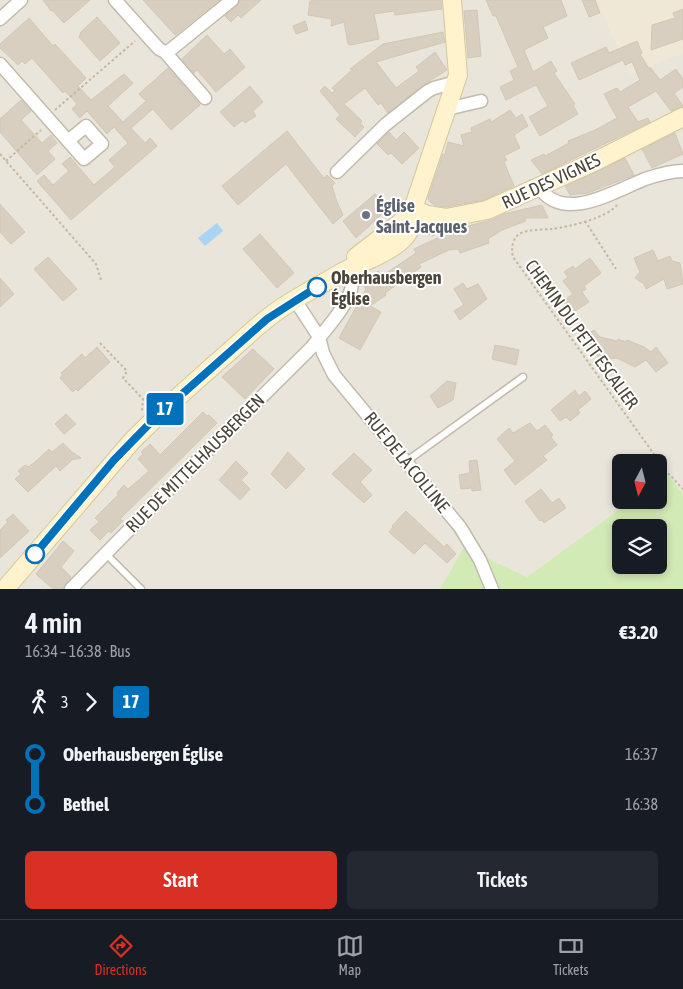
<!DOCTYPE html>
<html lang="en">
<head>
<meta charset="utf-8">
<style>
  :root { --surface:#171b24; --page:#242831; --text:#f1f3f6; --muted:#9ea1a6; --line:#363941; --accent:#d93025 }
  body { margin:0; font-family:"Asap Condensed",sans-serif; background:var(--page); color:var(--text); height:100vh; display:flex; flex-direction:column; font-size:19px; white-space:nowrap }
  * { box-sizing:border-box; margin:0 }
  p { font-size:16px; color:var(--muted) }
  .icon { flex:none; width:28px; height:28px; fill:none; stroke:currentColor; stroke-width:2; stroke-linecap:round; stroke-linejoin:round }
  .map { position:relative; height:589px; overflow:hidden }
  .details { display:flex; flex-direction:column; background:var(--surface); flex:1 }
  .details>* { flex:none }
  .badge { padding:0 10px; border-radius:4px; font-size:18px; line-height:32px }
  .needle { width:32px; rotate:187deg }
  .tools { position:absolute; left:612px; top:454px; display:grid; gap:10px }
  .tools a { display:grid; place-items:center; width:55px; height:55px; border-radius:8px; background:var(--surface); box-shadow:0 2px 8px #0003; font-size:25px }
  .map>.badge { position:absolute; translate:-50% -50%; box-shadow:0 0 0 2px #fff }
  .legs { display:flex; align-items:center; gap:8px; height:55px; padding:0 25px; font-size:16px }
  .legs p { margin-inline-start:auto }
  .overview { display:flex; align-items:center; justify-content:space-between; height:85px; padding:0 25px }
  h1 { font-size:28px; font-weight:600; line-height:38px }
  .button { display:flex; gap:10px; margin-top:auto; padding:10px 25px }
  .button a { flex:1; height:58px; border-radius:8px; background:var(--accent); color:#fff; font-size:20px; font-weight:600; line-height:58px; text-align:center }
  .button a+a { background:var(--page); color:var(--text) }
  ul { padding:0 25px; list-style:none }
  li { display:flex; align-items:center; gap:18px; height:50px; font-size:19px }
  li i { display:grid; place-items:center; width:8px; height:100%; margin:0 6px; background:currentColor }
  li i::after { content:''; width:12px; height:12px; margin:-6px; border:4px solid; border-radius:50%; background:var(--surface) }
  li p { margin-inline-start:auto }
  li:first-child i { background:linear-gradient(#0000 50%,currentColor 0) }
  li:last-child i { background:linear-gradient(currentColor 50%,#0000 0) }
  .tab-bar { display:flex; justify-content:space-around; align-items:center; height:70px; border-top:1px solid var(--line); background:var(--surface); font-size:14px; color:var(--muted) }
  .tab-bar a { display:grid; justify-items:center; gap:2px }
  .tab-bar .active { color:var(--accent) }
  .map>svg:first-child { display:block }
  .residential { fill:#eae5da }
  .education { fill:#efe8d6 }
  .green { fill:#d2eab5; fill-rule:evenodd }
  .water { fill:#a9d4f2 }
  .building { fill:#d8cfc1; stroke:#d3c7b4 }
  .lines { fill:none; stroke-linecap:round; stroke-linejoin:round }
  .lane-casing { stroke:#c2bbae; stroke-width:9 }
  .street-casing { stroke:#c2bbae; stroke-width:15 }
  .secondary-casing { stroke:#d6c79b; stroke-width:20 }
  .path { stroke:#c4b79f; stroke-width:2; stroke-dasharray:2.5 2.5; stroke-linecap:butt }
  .lane { stroke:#fff; stroke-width:6 }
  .street { stroke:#fff; stroke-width:12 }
  .secondary { stroke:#fff3cd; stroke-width:18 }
  .line-1-casing { stroke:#fff; stroke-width:11 }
  .line-1 { stroke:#0072bc; stroke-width:8 }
  .worship-dot { fill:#6b7280; stroke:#fff; stroke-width:2 }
  .stop-1-dot { fill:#fff; stroke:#0072bc; stroke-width:2.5 }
  .labels { text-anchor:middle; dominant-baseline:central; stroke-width:4; stroke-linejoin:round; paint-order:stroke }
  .street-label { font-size:18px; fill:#4b4439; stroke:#fff }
  .worship-label { font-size:18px; font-weight:bold; fill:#5b616d; stroke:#fff; text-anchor:start }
  .stop-label { font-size:18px; font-weight:bold; fill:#4b4439; stroke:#fff; text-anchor:start }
</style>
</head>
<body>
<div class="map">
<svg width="683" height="589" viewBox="0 0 683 589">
  <rect width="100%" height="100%" fill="#f6f3ec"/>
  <path class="residential" d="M0,0H683V494L668,474L659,481V462H621V500H632L527,577L465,548L440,589H0Z"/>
  <path class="education" d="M581,0H683V53L630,75L602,13L589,19Z"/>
  <path class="green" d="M668,474L683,494V589H440L464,547L527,577L632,500H659V481ZM621,528H659V565H621Z"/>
  <path class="water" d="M217,223L223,231L205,246L198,238Z"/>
  <path class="building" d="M43,0H90L64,23L52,10L51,11Z
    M143,0H219L175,35Z
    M240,0H261L241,18L238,15L231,22L225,16L237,6Z
    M316,0H441L442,9L395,15L394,11L374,14L379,39L351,45L348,44L344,22L331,26L332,19L308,15L310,1Z
    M486,0H561L567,16L543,27L548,38L524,50L533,72L551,61L557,71L554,73L575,104L573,105L578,114L540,136L529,117L548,106L536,85L506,100L500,87L514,80L510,71L518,67L496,16H493Z
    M582,0H595L600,13L589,17Z
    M683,9V39L651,50L652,25L675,18L673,13Z
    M477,10L481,56L468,58L464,11Z
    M97,17L120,43L100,61L79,37L81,32Z
    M29,18L53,46L55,44L86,78L78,86L91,100L124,74L133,83L108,106L123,122L146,101L139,94L168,68L200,105L171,130L153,109L131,128L145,143L150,138L157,146L71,220L37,181L44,175L53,185L69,171L62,164L70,157L94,185L115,167L109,160L128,143L114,127L107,134L87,111L80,118L72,109L77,104L65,91L63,93L32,58L25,64L22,61L18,65L0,48V44Z
    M305,21L308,30L296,34L293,26Z
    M443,32L445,42L376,62L396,88L419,71L416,67L435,52L447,70L423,85L388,113L381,103L378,105L365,88L344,104L362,121L360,124L364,127L355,137L336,119L340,115L320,91L325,86L332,93L335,91L332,88L353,69H350L383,44Z
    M207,35L224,54L230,49L245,67L216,92L197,70L194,73L182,59Z
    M637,41L642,53L640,54L650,70V67L660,80L676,69L683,79V87L674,93L683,106L671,111L656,91L628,107L638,122L648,118L650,122L542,174L531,160L544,154L545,156L569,143L568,141L595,130L617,118L604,94L617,88L620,92L640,80L632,62L625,65L623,60L579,80L571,63L606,47L609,53Z
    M250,86L263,102L253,111L256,116L245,123L243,120L234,127L220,112Z
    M21,100L31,111L21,120L42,143L51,135L57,143L48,151L55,159L37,175L0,132V119Z
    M510,110L516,118L522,114L528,126L514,135L520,148L504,156L507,160L504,162L514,186L484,200L446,207L436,206L430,202L428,198L443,154L445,155L448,142L464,146L461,135L472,132L471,128L490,119L491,122Z
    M287,131L324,178L327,175L335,183L332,186L337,202L343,215L333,224L286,164L238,205L222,186Z
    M389,132L396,140L404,132L419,148L402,164L391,153L388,155L377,144Z
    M675,133L683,154L652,168L642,149Z
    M625,158L634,175L588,193L570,195L565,186Z
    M375,194L389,208L356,238L343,221Z
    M0,204L25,232L11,244L0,232Z
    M542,205L548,218H524L526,221L502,230L488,239L489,243L460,253L458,249L449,250L419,264L421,267L385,293L386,295L370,306L381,312L360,350L339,338L366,289L363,284L378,271L382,276L416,253L414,249L457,229L491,220L504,214Z
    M260,234L294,273L277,288L243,249Z
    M653,250L658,261L670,256L672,261L680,263L683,284L667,289L664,279L646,289L644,284L635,278L640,272L634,258Z
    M48,257L77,289L63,301L34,269Z
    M590,258L601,273L584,286L586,289L582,292L589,302L572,313L563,301L573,294L563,281L568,277L564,272L573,266L575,269Z
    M0,278L14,294L0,307Z
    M463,283L467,289L478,284L487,299L460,320L454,311L464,305L454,289Z
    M594,330L600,337L617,341L618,339L626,342L627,340L644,347L651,352L656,347L668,363L656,372L646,360L635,367L617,358L607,359L605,367L584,337Z
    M495,345L519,350L516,365L492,359Z
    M97,347L110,362L78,391L76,389L73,392L60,378L63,374L61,373L82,354L85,358Z
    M253,349L274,369L245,399L222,377Z
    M447,381L456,383L453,400L438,408L430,396Z
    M575,390L579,396L585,391L591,399L578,410L580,413L570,421L566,417L560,421L551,410Z
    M203,412L207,416L209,415L217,423L120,519L123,521L111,533L109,531L100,540L90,530L99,522L95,518L118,495L117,493L124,485L128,489L149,471L138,459L143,454L141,452L150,444L160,455Z
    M66,414L76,424L64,434L55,424Z
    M530,423L537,431L545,425L553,435L551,437L557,445L543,456L547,460L515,485L504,470L515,461L497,439L509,428L513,433Z
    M63,443L72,452L81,458L72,460L60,471L56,466L28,492L15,479L21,474L18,471L25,465L28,467L34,463L49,449L52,452Z
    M288,452L305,469L286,489L271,474Z
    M354,453L372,470L360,482L372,495L364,503L332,474Z
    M477,460L481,490L472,491V488L461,489L459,475L470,473L469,461Z
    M236,461L248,473L241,480L250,489L240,500L219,480Z
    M541,489L552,503L559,498L566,508L544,523L541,519L540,521L525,501Z
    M406,511L444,547L447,544L456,554L447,563L425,543L414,554L389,532L393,527L392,526Z
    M13,514L29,531L0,558V530L8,522L6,520Z
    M63,541L74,551L61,567L71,577L63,589H53L36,574Z"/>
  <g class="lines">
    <defs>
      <path id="lane" d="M407,461L523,377
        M106,554L141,589"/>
      <path id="street" d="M115,0L159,49L165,52L169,51L232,0
        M0,19L21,0
        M165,52L205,98
        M0,64L84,159L102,144L86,126L68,141
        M447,109L481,101
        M337,172L385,125L428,91L434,88L456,82
        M539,187C563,224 615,191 645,179C657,175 670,171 683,171
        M295,300L319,337L323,353L334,375L460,527L480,560L492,589
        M71,589L175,483L312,347C323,332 351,303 352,284C352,279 348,274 346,269"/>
      <path id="secondary" d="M413,209L427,215L446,218L487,210L596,161L683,117
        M356,257L400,223L413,209
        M5,589L132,441C161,412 191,385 222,358C241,342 259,323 280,309C299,296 319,286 339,274C365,258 418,249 413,209L458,75L452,0"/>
    </defs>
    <use href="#lane" class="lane-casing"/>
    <use href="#street" class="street-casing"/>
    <use href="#secondary" class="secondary-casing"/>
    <path class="path" d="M55,110L135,41
      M0,154L96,264L101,280
      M6,161L41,130
      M617,205C607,218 568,227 552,229C543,230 530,229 521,233C512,237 511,249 513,257L666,471L683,489
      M585,221L616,269
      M423,232L433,235L437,232
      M100,343L127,371L123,378L143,399L142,411"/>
    <use href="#lane" class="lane"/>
    <use href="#street" class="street"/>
    <use href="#secondary" class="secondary"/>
  </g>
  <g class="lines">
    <defs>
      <path id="line-1" d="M35,554L114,460L155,418L267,319L317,287"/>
    </defs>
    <use href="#line-1" class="line-1-casing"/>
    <use href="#line-1" class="line-1"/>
  </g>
  <circle class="worship-dot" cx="366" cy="215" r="5"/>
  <g class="stop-1-dot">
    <circle cx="317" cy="287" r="9"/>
    <circle cx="35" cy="554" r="9"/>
  </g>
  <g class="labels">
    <g class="street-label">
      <text transform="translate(551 181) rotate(-25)">RUE DES VIGNES</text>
      <text transform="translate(582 334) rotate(54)">CHEMIN DU PETIT ESCALIER</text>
      <text transform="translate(407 462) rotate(51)">RUE DE LA COLLINE</text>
      <text transform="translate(195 463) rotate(-45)">RUE DE MITTELHAUSBERGEN</text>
    </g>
    <g class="worship-label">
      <text x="376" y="205">Église<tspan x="376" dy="21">Saint-Jacques</tspan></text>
    </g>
    <g class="stop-label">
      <text x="331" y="277">Oberhausbergen<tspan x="331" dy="21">Église</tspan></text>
    </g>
  </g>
</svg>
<div class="tools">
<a><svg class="needle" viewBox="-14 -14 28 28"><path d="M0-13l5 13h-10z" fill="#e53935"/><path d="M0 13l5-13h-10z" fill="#9ea1a6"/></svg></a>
<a><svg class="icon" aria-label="layers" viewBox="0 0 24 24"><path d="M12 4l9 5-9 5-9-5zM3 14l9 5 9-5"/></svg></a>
</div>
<b class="badge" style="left:165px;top:409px;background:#0072bc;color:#fff">17</b>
</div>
<section class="details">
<div class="overview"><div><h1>4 min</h1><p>16:34 – 16:38 · Bus</p></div><b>€3.20</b></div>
<div class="legs"><svg class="icon" aria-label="walk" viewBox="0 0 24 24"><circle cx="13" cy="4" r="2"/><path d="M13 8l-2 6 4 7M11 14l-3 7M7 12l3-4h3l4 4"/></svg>3<svg class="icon" aria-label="forward" viewBox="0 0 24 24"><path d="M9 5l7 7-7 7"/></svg><b class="badge" style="background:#0072bc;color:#fff">17</b></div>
<ul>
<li><i style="color:#0072bc"></i><b>Oberhausbergen Église</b><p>16:37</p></li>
<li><i style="color:#0072bc"></i><b>Bethel</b><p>16:38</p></li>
</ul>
<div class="button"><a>Start</a><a>Tickets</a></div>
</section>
<nav class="tab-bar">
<a class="active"><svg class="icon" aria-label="directions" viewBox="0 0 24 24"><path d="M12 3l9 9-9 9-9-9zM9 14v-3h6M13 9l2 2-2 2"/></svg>Directions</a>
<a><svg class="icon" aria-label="map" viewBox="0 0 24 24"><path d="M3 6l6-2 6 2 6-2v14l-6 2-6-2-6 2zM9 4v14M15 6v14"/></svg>Map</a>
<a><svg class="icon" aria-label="tickets" viewBox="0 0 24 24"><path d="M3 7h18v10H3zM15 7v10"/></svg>Tickets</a>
</nav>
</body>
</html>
